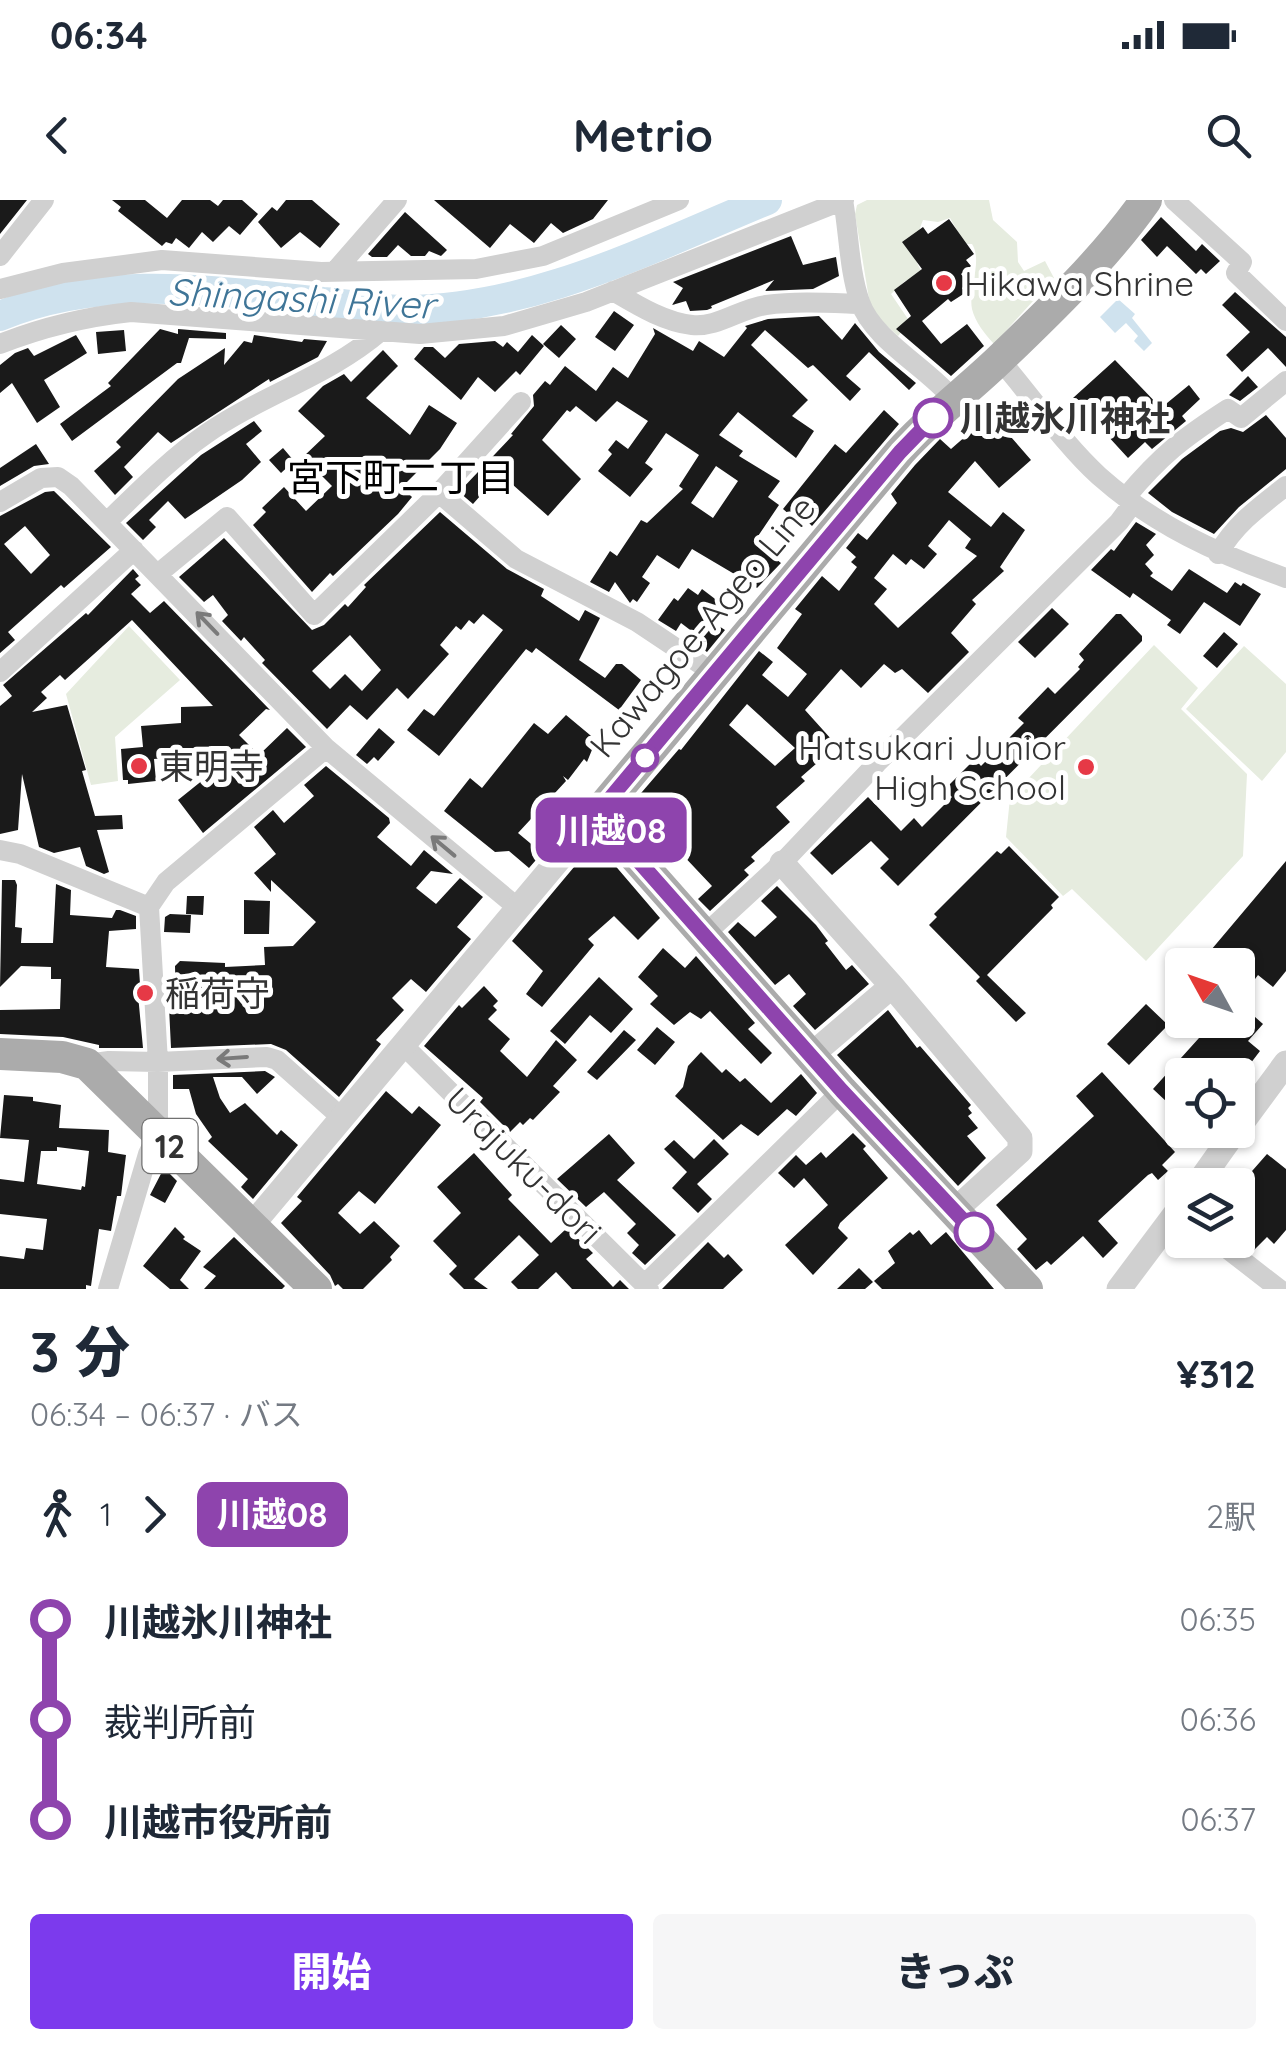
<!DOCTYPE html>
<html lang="ja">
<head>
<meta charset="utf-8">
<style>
  :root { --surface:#fff; --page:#f6f6f7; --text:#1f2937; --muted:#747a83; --accent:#7c3aed }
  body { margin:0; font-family:Quicksand,"Noto Sans JP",sans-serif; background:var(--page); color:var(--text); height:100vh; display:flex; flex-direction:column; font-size:38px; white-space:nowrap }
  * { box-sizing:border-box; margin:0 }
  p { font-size:32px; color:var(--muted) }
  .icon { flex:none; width:55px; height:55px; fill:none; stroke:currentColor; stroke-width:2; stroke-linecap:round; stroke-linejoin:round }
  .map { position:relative; height:1089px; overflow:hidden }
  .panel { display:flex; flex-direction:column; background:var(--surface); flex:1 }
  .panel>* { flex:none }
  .badge { padding:0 20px; border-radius:15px; font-size:35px; line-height:65px }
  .needle { width:65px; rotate:310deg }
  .controls { position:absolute; left:1165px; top:748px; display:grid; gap:20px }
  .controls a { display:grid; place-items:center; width:90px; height:90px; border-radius:10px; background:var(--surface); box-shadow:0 2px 8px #0004; font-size:50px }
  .map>.badge { position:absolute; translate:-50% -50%; box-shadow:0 0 0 5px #fff }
  .legs { display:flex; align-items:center; gap:15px; height:110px; padding:0 30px; font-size:32px }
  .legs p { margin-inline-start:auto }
  .head { display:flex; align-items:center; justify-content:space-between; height:170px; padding:0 30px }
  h1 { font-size:55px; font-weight:800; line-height:75px }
  .button { display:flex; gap:20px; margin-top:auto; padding:20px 30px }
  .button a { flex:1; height:115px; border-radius:10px; background:var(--accent); color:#fff; font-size:40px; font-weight:800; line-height:115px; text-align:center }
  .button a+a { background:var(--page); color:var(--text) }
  ul { padding:0 30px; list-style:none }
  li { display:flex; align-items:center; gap:35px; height:100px; font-size:38px }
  li i { display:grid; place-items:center; width:15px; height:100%; margin:0 12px; background:currentColor }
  li i::after { content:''; width:25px; height:25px; margin:-12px; border:8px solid; border-radius:50%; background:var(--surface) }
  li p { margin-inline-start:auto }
  li:first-child i { background:linear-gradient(#0000 50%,currentColor 0) }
  li:last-child i { background:linear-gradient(currentColor 50%,#0000 0) }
  .status { display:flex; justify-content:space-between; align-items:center; height:70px; padding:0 50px; background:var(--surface); direction:ltr }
  .status svg { height:28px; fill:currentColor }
  header { display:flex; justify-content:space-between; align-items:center; height:130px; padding:0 30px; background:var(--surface); font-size:45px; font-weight:800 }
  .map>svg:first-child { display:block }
  .green { fill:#e6ecdf }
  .water { fill:#cfe2ee }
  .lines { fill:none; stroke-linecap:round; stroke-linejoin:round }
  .river { stroke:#cfe2ee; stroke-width:30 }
  .building { fill:#1a1a1a; fill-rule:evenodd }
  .minor { stroke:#d0d0d0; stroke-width:20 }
  .tertiary { stroke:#d0d0d0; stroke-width:25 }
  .primary { stroke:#ababab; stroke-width:32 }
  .oneway { stroke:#7a7a7a }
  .line-1-casing { stroke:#fff; stroke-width:22 }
  .line-1 { stroke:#8e44ad; stroke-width:15 }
  .poi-dot { fill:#e63946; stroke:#fff; stroke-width:4 }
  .stop-1-dot { fill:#fff; stroke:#8e44ad; stroke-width:5 }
  .labels { text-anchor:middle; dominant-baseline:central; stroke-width:10; stroke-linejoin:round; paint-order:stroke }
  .shield { fill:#fff; stroke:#707070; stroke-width:2.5 }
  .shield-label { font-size:32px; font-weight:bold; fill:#333 }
  .poi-label { font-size:35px; fill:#333; stroke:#fff; text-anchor:start }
  .stop-label { font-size:35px; font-weight:bold; fill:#333; stroke:#fff; text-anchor:start }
  .street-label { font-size:35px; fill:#333; stroke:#fff }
  .water-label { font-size:38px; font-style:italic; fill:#3f7597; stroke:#fff }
  .neighbourhood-label { font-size:38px; fill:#000; stroke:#fff }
</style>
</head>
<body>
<div class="status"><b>06:34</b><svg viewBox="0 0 49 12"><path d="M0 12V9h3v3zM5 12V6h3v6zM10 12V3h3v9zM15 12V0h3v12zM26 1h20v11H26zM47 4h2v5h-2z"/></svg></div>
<header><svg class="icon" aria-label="back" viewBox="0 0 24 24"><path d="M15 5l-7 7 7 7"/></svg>Metrio<svg class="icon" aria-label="search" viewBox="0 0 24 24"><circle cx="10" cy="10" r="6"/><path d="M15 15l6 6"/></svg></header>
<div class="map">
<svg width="1286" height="1089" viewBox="0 0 1286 1089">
  <rect width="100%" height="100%" fill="#fff"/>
  <path class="green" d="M867,0H989L993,20L1017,42L1018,62L1024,71L1045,61L1054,78L994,144C985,134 975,122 972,109C968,89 983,61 972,44H965L950,18L938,22L923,20C916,38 909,62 926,75L905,81L891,94L910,122L898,136L871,111L855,14L857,5Z
    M129,426L180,480L115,537L118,581L91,585L66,494Z
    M1154,445L1198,488L1181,509L1247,574L1243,656L1146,761L1072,689L1063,696L1006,637L1010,598Z
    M1244,446L1286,484V552L1262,581L1186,509Z"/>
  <path class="water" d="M1118,99L1135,114L1132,118L1152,143L1144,151L1134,141L1138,136L1126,123L1115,133L1100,117Z"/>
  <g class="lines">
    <path class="river" d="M0,116C103,73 215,91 323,102C350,104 379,110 406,110C535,109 650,48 767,0"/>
  </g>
  <path class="building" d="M0,0H27L0,34Z
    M112,0H145L167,18L182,0H210L218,6L223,0H242L258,14L240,35L229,26L213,42L202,32L189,48L176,38L172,44L166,42L162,46L118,11L121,7Z
    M286,0H312L340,24L320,48L300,32L281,48L258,22L272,7L277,11Z
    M434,0H608L593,19L563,33L551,23L534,43L510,24L490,48Z
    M405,12L447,50L441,56L429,51L425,56H411L398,45L387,57H372L368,54Z
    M1161,17L1196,51L1202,44L1220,61L1206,74L1201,69L1196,74L1167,46L1157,57L1141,40Z
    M949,19L974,54L966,60L971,66L961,74L968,83L962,88L965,93L951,102L948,99L922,121L941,144L967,124L984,146L951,176L896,129L911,116L894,90L922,69L902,42L923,27L928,34Z
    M791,36L803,65L836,57L839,76L813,89L765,91L774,80L711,106L712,108L707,110L690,111L686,101L672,105L683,88L673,82Z
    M1235,92L1286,137V167L1268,148L1242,172L1226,155L1250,132L1222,105Z
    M614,111L634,125L615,151L595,137Z
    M819,116L842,140L855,123L879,152L916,183L909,190L869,152L846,176L861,189L850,201L813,165L808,168L765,130L751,145L808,200L792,216L814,231L796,258L738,212L719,235L743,251L739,256L780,281L768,297L779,305L754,342L781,363L757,388L737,373L736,375L692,349L679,369L657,355L642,377L650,383L637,402L633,399L630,403L615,382L609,392L590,382L610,351L617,356L641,320L647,323L683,289L679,286L699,255L666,233L645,263L653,269L630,297L598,271L612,254L608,250L616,240L628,249L648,221L617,201L596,222L576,206L570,212L567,210L542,240L581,279L548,316L504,277L500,281L496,278L473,304L459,292L513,235L511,234L534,206L533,195L545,181L550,185L565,166L596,191L613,167L628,178L655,134L653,128L693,151L699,141L724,157L747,128L745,126L768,119ZM716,266L738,281L713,318L691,303Z
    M561,125L576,139L559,158L543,144Z
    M160,129L178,134V129L226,133V139L189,138L181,163H177L72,241L60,224L111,186L108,183Z
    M124,130L126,151L98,154L96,132Z
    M76,135L87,153L44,180L60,207L37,223L12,183L0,193V165L15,153L28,148L34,156Z
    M254,135L302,142L304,139L327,141L318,157L270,182L269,179L171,243L158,232L124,267L133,277L115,295L94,271L121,247L116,242L178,179L225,148L224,165L244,141L252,143Z
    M532,135L544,146L520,175L516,171L495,192L478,177L461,200L414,159L424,147H433L445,158L459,144L495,141L503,147L507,142L518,152Z
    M383,150L398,166L366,198L410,235L429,205L457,223L440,249L402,287L412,297L398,314L333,376L330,373L312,392L253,325L266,312L262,308L284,287L306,311L332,286L303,257L325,236L298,211L323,186L344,174L351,182Z
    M1115,160L1161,208L1189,185L1200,199L1182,216L1186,221L1152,249L1145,242L1128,258L1073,198Z
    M1248,176L1258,187L1240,201L1229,195Z
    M884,210L899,224L812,326L808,322L804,327L783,309L835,244L846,253Z
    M991,214L1031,260L999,288L975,261L948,292L991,327L1003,312L1025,330L1000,367L1004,371L972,400L976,404L951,433L969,452L928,493L902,469L895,473L884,464L861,488L841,469L805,510L832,540L827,544L832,550L801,577L805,581L776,607L790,622L751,657L755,661L744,670L749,675L710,711L698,699L712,686L678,650L668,658L635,620L632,624L623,614L679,549L681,550L759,451L773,462L762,475L788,497L807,474L777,448L802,414L795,409L822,376L839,391L857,367L851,362L856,357L846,348L858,333L867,340L897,303L891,294L915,265L940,239L951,249ZM949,320L971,339L965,348L977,356L898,428L874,404L887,389L874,378L893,354L906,365L911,359L924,369L937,354L928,346ZM747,504L795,548L775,566L729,525Z
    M1266,215L1286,238V269L1239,307L1214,334L1172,312L1148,293L1182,259L1220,231L1231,228L1243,232Z
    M254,221L262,231L246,244L261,262L242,280L185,319L168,301L149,320L156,327L143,340L126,323L201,255Z
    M36,244L49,264L34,266L0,286V268Z
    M283,248L294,261L281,273L269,260Z
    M54,291L111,347L64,388L61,385L8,432L15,440L0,453V316L45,292ZM25,326L50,355L31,374L4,344Z
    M440,312L507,369L544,389L541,396L579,421L585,410L600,418L579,460L605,478L616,464H622L641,480L619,510L536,448L532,453L526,449L439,556L407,530L424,509L434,516L503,430L483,414L474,424L469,420L461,430L456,426L440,445L449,454L408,499L397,488L367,520L350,505L327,529L262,463L265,460L244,437L241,441L222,421L228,415L213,395L204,402L179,377L224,338L312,430L324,425L345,404L348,407L366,387L364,385ZM350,435L381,470L362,491L345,474L330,489L312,471Z
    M1136,322L1156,334L1146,345L1154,355L1145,364L1153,373L1150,376L1172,391L1189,369L1227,393L1235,382L1241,386L1243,383L1261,394L1240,426L1204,402L1180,434L1167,425L1171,420L1133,393L1130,398L1091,370L1111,349L1114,351Z
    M133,369L139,376L135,379L141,385L131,394L150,413L164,401L270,510L266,509L239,535L259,555L287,528L306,547L203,633L178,600L239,551L154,559L156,581L128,584V580H123L121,549L143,547L141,526L181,523V507L213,506L132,420L65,480L60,475L41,492L47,498L32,512L67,505L86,570L82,571L95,616L122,615L123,629L97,630L109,672L104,674L86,666L80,647L54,653L39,647L22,574L18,630L0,634V506L12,496L3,485L86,413L88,415Z
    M688,388L698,395L702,389L723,405L711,421L725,430L707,452L697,445L702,439L681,423L676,431L658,420L674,398L678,401Z
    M1052,408L1069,424L1035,458L1018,442Z
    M1116,414H1121L1142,436V441L898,686L880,668L889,659L871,641L832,675L810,653L868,597L901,631L914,618L922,627L952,597L944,590L975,559L981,566L1024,523L1018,518L1048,487L1055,494L1080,469L1078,467L1084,460L1079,454Z
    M1224,432L1238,444L1217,468L1203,456Z
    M566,515L596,540L587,562L584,559L568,580L563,576L566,581L518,633L542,653L529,668L509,651L495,652L444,611L470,578L482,588L534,523L548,534Z
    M379,528L395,542L378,561L374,557L367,564L356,555Z
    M326,566L389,618L390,623L377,637L411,666L424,650L453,674L431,671L416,688L436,704L460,678L483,697L457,727L471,739L426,792L411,779L392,798L404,810L376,840L381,844L339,897L286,850L271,844L171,848L169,807L176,806L175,766L180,761L225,763V767L265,765L264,747L293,746L316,722L271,680V692L254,673L276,654L254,627L273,610L284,623L314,596L304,585Z
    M595,642L660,718L638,740L614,716L588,739L594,745L542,807L526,794L543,771L512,741Z
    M1009,646L1059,697L1051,705L1053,708L987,775L1026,813L1016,822L976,781L980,777L929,725L937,717L934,714L997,651L1001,654Z
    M1286,661V771L1273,787L1258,775L1238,802V765H1183L1197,749L1206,756Z
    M2,680H15L17,685L15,727L22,728L21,743H53L56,684L71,690L70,715L112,718L116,710H120L136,716V729L109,731L106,767L139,769L140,784H137L143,848H99V845L63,837L0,834V810L60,809L61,779H51V767L21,766L0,787Z
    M777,686L816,725L828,741L825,743L846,770L852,765L869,784L815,830L793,806L806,794L789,774L775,785L728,732L738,722L755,737L777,717L761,701Z
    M187,696H204L203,715L186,714Z
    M244,700L270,701L269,734H244Z
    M170,714L191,715L190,733L164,732L165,717Z
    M663,748L685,768L696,756L755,823L748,829L772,853L761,864L710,811L701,819L690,812L674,825L650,804L658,796L638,777Z
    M599,777L633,809L611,833L590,815L565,844L550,831Z
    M484,786L498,801L493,806L497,810L488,819L510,839L500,851L527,877L556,840L577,860L553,886L560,892L533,920L530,918L523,925L520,922L510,932L480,902L483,898L424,846L459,805L462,808Z
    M1238,802L1263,824L1248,841L1260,851L1247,868L1239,862L1228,875H1182V916L1153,889L1199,838L1194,833L1207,820H1238Z
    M1146,804L1168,825L1129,865L1107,844Z
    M888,810L917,848L920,846L971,905L968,908L972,913L968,916L978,928L967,936L986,958L958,986L837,855Z
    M657,827L675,842L655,865L637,850Z
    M624,830L636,840L597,880L587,872Z
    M701,852L722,873L726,869L740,882L745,878L771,903L801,874L817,893L796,916L787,909L758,936L741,924L723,940L675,896L683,887L688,866Z
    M265,871L275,877L257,894L242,877H213L220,898L230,913L245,903L277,935L281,930L298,945L253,999L241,987L248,979L208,941L212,937L196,914L189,889H173V875Z
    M1102,872L1175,952L1162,965L1168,971L1158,980L1152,973L1148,975L1098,1021L1118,1043L1103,1058L1083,1036L1051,1065L1047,1061L1036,1070L1017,1049L1027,1039L996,1005L1094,916L1076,896Z
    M386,891L412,914L419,906L441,925L375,1004L359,991L338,1013L360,1034L374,1021L400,1046L390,1057L392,1060L363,1089H343L338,1084L335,1086L330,1075L281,1023L302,1001L297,997Z
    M4,895L33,897V901L61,905L59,928L109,930L108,952L126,955L121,996H117L111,1031L99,1029L91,1086L86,1085V1089H0V1056L24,1059L26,1048L43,1050L47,1019L0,1014V979L24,982L29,940L0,938ZM57,947L89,951L85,987L82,986L81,990L37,984L41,951H57Z
    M853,933L866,946L863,949L888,978L840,1023L838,1028L848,1038L813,1075L785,1045L828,1005L804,978L794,988L778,973L796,955L806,965L821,952L826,958Z
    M609,934L635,963L617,980L676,1035L645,1065L632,1053L639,1045L627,1033L636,1024L604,992L586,1007L557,979Z
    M714,939L729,954L697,984L712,999L698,1013L672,988L687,972L664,949L674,940L694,959Z
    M474,953L512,995L508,999L551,1043L567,1028L593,1053L586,1059L613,1087L620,1080L629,1089H572L556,1072L538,1089H518L511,1082L539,1055L519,1035L474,1079L488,1089H464L449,1074L457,1066L433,1041L461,1013L437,987Z
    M1267,954L1286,969V1030L1274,1044L1267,1037L1253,1051L1238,1039V987Z
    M164,968L177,981L165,1003L150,995Z
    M175,1027L185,1037L183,1039L201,1051L180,1080L189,1089H170L143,1066Z
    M919,1030L931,1045L946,1032L994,1089H882L874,1081L895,1063L888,1051L910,1032L913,1035Z
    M234,1037L285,1086L282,1089H204L216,1076L203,1067Z
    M708,1042L724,1058L728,1054L743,1070L723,1089H662Z
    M859,1068L873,1082L865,1089H837Z"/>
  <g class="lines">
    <path class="minor" d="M843,0C849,33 849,71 860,102C873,140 928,168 953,199
      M1174,0L1242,62L1236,73L1286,121
      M0,56L44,0
      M335,71L397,0
      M0,89L63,73L162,60L321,72L476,69L543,56L679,0
      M613,91C637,105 664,122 692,125C717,128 741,108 766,105C797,101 829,103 860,104
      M0,144C43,127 84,117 131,112L420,134L504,126L586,102L844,0
      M1000,160C1033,198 1062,242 1099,276C1154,325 1218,354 1286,378
      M439,293L521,202
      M1126,297C1161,255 1183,238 1228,209L1241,218L1286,181
      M0,302L41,278L58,277L71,286L326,548L518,708
      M107,322C139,291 170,259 206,234C262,195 329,176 381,131
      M1218,354C1235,324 1259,307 1286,286
      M159,373L227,317L314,415L439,293L516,359L637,422L715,474
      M0,472L134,350
      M0,650L20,654L149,707L158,862L267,857L277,860L342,918
      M149,707L166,682L326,548
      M703,736L782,663L877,563L1119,322L1133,303
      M403,845L649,1089
      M87,864L109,861L158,862V934L148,954L108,1089
      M1216,1040L1279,1089
      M644,1085L842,891"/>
    <path class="tertiary" d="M782,663L892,786L1020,938V951L954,1011
      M810,856L892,786
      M1238,928L1286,863
      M1197,985L1236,930
      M252,1025L597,614
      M1119,1089L1182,1005"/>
    <path class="primary" d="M0,854L62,857L87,864L316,1089
      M1027,1089L842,891L597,614L900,252C931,217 968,190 1001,158C1051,110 1106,57 1146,0"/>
  </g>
  <defs><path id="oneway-shaft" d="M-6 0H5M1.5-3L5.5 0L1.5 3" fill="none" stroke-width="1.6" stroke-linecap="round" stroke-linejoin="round" transform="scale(2.5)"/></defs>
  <g class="oneway">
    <use href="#oneway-shaft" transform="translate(207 423) rotate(-134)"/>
    <use href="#oneway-shaft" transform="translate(443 646) rotate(-140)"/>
    <use href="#oneway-shaft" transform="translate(232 858) rotate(176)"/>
  </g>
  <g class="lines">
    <defs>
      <path id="line-1" d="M933,218L900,252L597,614L842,891L974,1032"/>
    </defs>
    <use href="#line-1" class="line-1-casing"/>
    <use href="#line-1" class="line-1"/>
  </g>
  <g class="poi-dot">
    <circle cx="944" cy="83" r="10"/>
    <circle cx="139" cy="566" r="10"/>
    <circle cx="1086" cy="567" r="10"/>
    <circle cx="145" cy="793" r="10"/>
  </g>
  <g class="stop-1-dot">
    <circle cx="933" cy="218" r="18"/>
    <circle cx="645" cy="558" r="12"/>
    <circle cx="974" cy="1032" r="18"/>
  </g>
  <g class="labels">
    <rect class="shield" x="142.5" y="919" width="55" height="54" rx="8"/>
    <g class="shield-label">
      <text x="170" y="946">12</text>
    </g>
    <g class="poi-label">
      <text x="964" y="83">Hikawa Shrine</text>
      <text x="1066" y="547" text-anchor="end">Hatsukari Junior<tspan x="1066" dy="40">High School</tspan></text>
      <text x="159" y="566">東明寺</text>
      <text x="165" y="793">稲荷守</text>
    </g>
    <g class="stop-label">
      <text x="960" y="218">川越氷川神社</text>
    </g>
    <g class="street-label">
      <text transform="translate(702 426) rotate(-50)">Kawagoe-Ageo Line</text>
      <text transform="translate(524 965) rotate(45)">Urajuku-dori</text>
    </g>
    <g class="water-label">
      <text transform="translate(301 98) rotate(3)">Shingashi River</text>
    </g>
    <g class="neighbourhood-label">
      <text x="401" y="277">宮下町二丁目</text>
    </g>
  </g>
</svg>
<div class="controls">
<a><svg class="needle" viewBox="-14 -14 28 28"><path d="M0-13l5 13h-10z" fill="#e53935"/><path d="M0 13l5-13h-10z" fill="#747a83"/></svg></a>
<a><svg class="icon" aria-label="locate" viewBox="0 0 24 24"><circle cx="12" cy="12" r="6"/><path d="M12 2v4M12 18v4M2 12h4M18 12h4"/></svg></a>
<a><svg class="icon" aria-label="layers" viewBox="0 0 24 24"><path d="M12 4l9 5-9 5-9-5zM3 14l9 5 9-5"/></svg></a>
</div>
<b class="badge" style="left:611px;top:630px;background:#8e44ad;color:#fff">川越08</b>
</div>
<section class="panel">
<div class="head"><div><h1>3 分</h1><p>06:34 – 06:37 · バス</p></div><b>¥312</b></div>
<div class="legs"><svg class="icon" aria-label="walk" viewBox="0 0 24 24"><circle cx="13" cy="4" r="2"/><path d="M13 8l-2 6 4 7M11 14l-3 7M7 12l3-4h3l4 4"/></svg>1<svg class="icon" aria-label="forward" viewBox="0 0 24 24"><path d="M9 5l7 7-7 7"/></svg><b class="badge" style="background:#8e44ad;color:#fff">川越08</b><p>2駅</p></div>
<ul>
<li><i style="color:#8e44ad"></i><b>川越氷川神社</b><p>06:35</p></li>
<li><i style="color:#8e44ad"></i><span>裁判所前</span><p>06:36</p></li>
<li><i style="color:#8e44ad"></i><b>川越市役所前</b><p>06:37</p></li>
</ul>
<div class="button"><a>開始</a><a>きっぷ</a></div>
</section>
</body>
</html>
